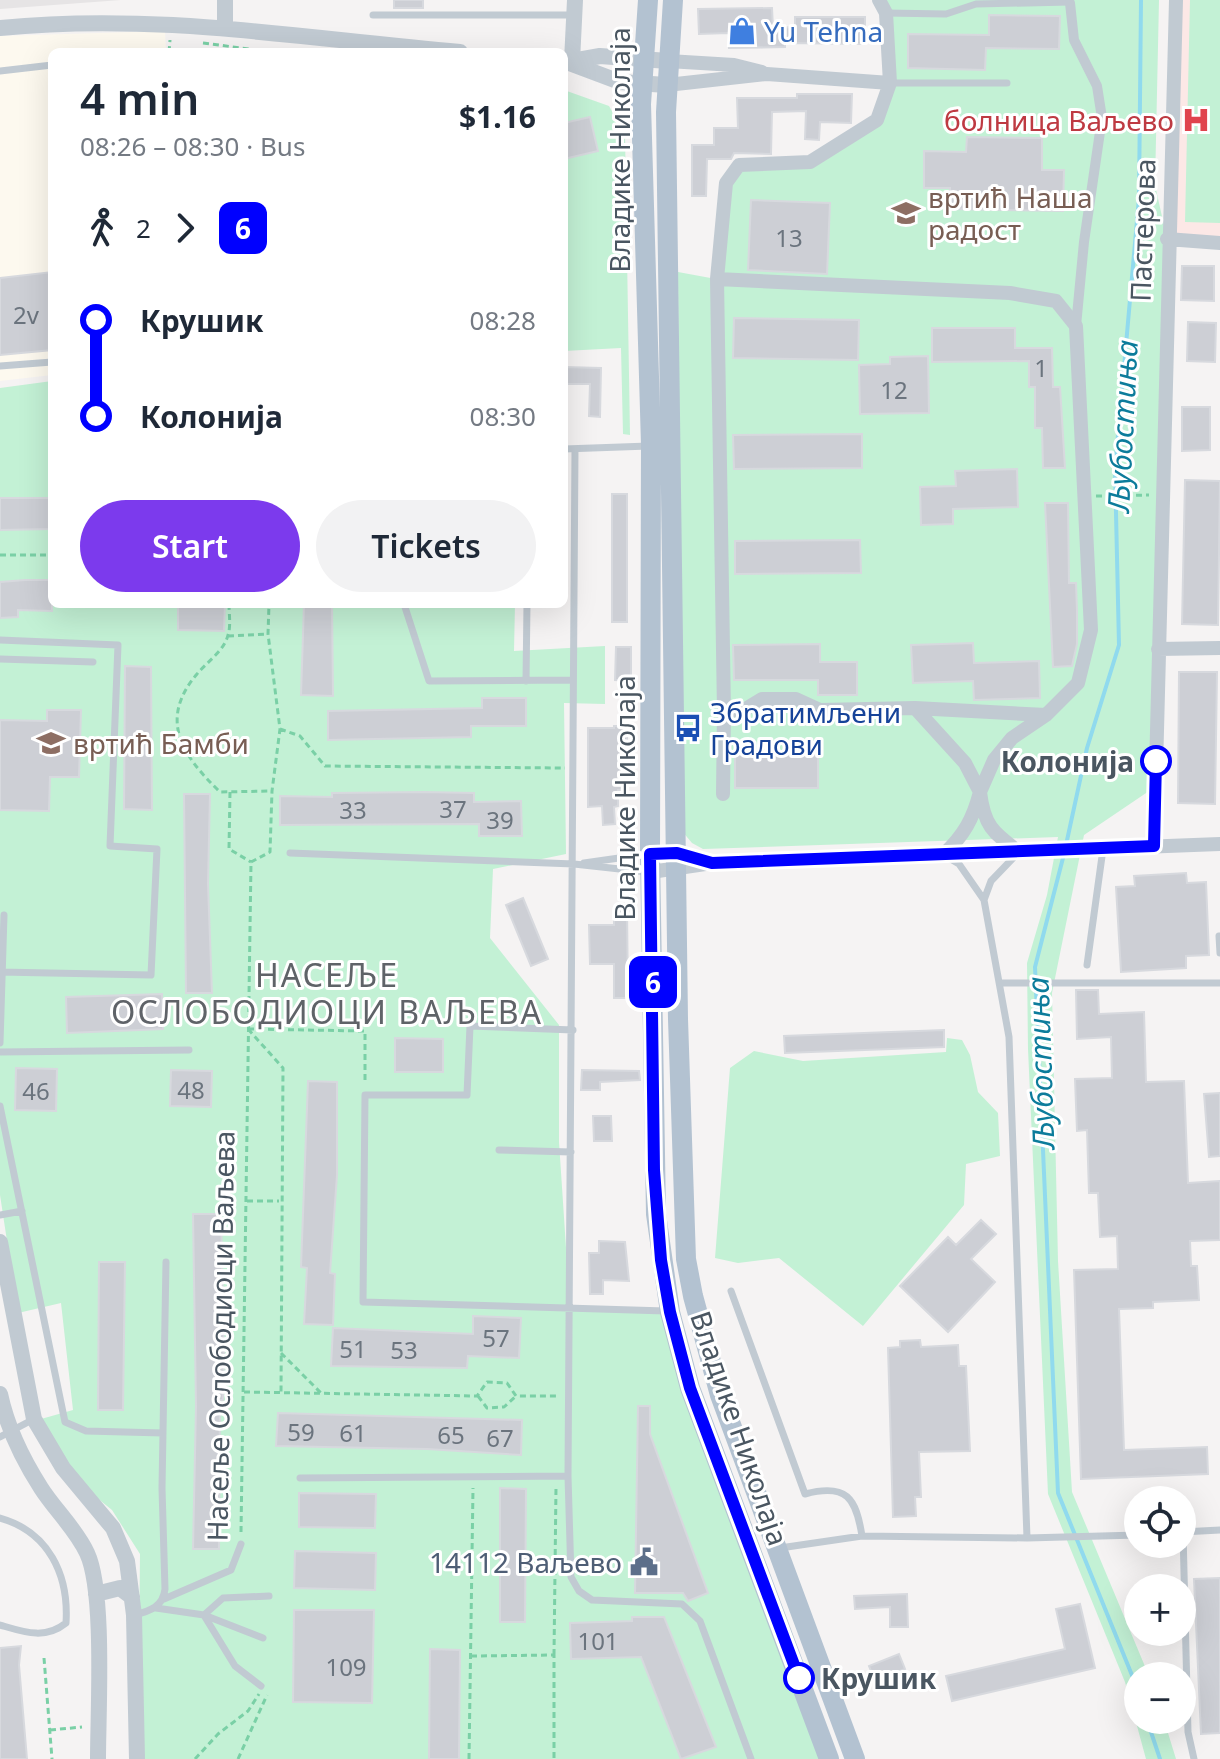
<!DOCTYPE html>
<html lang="en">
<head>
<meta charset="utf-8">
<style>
  :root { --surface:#fff; --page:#f2f2f3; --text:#1f2937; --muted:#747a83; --accent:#7c3aed }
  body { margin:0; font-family:"Noto Sans",sans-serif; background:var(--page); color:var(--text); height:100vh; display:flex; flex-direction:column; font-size:30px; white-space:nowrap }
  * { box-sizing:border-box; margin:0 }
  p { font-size:26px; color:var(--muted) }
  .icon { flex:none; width:44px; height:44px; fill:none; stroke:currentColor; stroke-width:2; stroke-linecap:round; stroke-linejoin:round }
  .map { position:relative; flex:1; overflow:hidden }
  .drawer { position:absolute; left:48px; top:48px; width:520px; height:560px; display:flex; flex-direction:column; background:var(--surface); border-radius:12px; box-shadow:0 8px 32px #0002 }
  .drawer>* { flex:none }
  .badge { padding:0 16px; border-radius:12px; font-size:28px; line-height:52px }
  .buttons { position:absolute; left:1124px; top:1486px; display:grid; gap:16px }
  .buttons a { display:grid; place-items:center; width:72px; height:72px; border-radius:50%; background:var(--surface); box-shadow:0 8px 32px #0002; font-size:40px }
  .map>.badge { position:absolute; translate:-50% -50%; box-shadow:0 0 0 4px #fff }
  .legs { display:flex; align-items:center; gap:12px; height:88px; padding:0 32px; font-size:26px }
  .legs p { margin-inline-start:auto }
  .headline { display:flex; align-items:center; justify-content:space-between; height:136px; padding:0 32px }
  h1 { font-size:44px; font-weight:600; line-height:60px }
  .primary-button { display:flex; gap:16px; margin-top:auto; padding:16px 32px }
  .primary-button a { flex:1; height:92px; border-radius:48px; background:var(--accent); color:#fff; font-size:32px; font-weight:600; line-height:92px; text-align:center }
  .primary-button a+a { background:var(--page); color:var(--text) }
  ul { padding:0 32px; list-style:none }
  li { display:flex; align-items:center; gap:28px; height:96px; font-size:30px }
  li i { display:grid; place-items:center; width:12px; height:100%; margin:0 10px; background:currentColor }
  li i::after { content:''; width:20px; height:20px; margin:-10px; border:6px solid; border-radius:50%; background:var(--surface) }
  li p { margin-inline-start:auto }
  li:first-child i { background:linear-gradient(#0000 50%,currentColor 0) }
  li:last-child i { background:linear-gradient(currentColor 50%,#0000 0) }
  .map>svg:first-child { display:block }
  .commercial { fill:#fdf9ef }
  .education { fill:#e6e4e5 }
  .medical { fill:#fce8e6 }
  .green { fill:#c3f1d5 }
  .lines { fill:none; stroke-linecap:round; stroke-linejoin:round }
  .stream { stroke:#90daee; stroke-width:4 }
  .building { fill:#cdcfd5; stroke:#d7d9de; stroke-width:2 }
  .path { stroke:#7ad0a6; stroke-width:3; stroke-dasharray:6 4; stroke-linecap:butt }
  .service { stroke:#c1cad2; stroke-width:7 }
  .pedestrian { stroke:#c1cad2; stroke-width:10 }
  .minor { stroke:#c1cad2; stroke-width:14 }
  .tertiary { stroke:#c1cad2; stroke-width:16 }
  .primary { stroke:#b3c2d1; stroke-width:20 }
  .line-1-casing { stroke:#fff; stroke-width:18 }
  .line-1 { stroke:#00f; stroke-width:12 }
  .stop-1-dot { fill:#fff; stroke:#00f; stroke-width:4 }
  .labels { text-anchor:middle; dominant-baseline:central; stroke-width:6; stroke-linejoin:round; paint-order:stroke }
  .number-label { font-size:24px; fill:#6b747e }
  .shop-label { font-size:28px; fill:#366cbe; stroke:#fff; text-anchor:start }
  .health-label { font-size:28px; fill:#be3a42; stroke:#fff; text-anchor:end }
  .street-label { font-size:28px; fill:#4a5661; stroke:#fff }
  .education-label { font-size:28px; fill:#785e54; stroke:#fff; text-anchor:start }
  .transit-label { font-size:28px; fill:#164399; stroke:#fff; text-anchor:start }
  .stop-label { font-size:28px; font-weight:bold; fill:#4a5661; stroke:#fff; text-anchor:end }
  .service-label { font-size:28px; fill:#4e5e75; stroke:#fff; text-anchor:end }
  .water-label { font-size:30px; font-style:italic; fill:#0c7c9b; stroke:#fff }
  .quarter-label { font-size:32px; letter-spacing:2px; fill:#5f6368; stroke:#fff }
</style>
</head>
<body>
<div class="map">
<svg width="1220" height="1759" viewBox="0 0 1220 1759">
  <rect width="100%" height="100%" fill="#f5f3f3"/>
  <path class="commercial" d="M165,31L166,52H52V375L0,381V36Z"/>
  <path class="education" d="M0,0H121L0,9Z"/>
  <path class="medical" d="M1176,0H1220V243L1167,239Z"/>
  <path class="green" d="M879,0H1159L1155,185L1167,239L1155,787L1084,835L1052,993L1058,1261L1072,1492L1149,1676H1138V1720H1164L1176,1759H1146L1125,1682L1048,1494L1028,1049L1027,963L1047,895L1058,837L703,849L692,843L682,831L678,272L716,279L726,183L739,165L810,162L877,120L890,83Z
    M1190,0H1220V223L1185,222Z
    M564,90L609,106L625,134L630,435L623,434L621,348L564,351Z
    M52,381V604H515L514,651L605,646V704L564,703L566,854L493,869L490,938L559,1025V1142L570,1308L670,1312L829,1759H138L140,1554L112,1510L76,1481L41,1419L73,1410L61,1303L18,1313L0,1195V388Z
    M947,1038L962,1040L970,1055L978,1092L998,1113L1000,1156L966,1164L964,1205L863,1326L779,1258L738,1263L715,1258L730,1068L754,1051L803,1061L946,1052Z"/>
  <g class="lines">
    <path class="stream" d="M1066,845L1087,748L1119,645L1115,469L1139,198L1141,0
      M1064,854L1035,967L1058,1493L1138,1690
      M1147,1720L1160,1759"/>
  </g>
  <path class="building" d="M394,0H423V8H394Z
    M772,8L773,28L795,27V17H865V44L785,43V47L729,48V33L699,34L698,9Z
    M989,15L1060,16L1059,49L986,48L985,70L908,68V34L989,35Z
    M797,94H852L851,123L820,122L819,140L805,139L806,111L772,112L771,154L734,153L731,159H707L706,196H692V145H714V128H738L737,98H797Z
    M590,117L598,151L564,159V123Z
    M967,137L1042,138V170H1064L1063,211L950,209V188H924V151L966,152Z
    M751,200L830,203L827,274L748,270Z
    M1182,266H1214V301L1181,300Z
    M52,272V350L0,355V278Z
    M734,318L859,320L858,360L733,358Z
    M1188,322L1216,323L1215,362L1187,361Z
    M932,328H1015V348H1052L1053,387H1060L1065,468H1043L1042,428H1035V387H1029V361L932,362Z
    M928,356L929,413L860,414L859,365L890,364V357Z
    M564,367L601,368L600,417L589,416L590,384H564Z
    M1182,407H1210V450L1182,451Z
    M862,434V468L734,469L733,435Z
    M1017,469L1018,507L953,509V524L921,525L920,487L956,486L955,471Z
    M1185,480L1220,481L1218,625L1182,624Z
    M612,494H627V622H612Z
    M0,498H52V529L0,530Z
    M1045,503H1068L1069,583H1076L1077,611V644L1072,666L1053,667Z
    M860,540L861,573L735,574V541Z
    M25,580H52V611L18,610V617L0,618V582Z
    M178,604H225L224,631L178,630Z
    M304,604H332L333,696L301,695Z
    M973,643L974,663L1039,661L1040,698L974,700L973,681L913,683L911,645Z
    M820,644V662H857V695H818V680H734L733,645Z
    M616,647H631V681L615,680Z
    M125,666L151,667L152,810L124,809Z
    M1179,672H1217L1215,804L1178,803Z
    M482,698H526V726H471V737L328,740V711L482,708Z
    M47,710H81L79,777H50L49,811L0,810V720L47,721Z
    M614,726H627V755H620L622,790H618V806L614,807L615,824L603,825L602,806L588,807V728H614Z
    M735,755H818V788H735Z
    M424,792L474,793V802L521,801L522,836H479V824L280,825V796L332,797V793Z
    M184,794H210L208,884L212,993H186Z
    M1186,873L1187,883L1206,882L1209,955L1186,956V968L1121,972L1116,887L1135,886L1134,876Z
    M523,898L548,959L531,966L506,905Z
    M614,909H627L628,998H614V964H590L589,925H614Z
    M1076,990H1098L1099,1014L1144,1012L1146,1082L1184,1081L1188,1183L1220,1181V1240L1190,1241L1191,1266H1197L1199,1300L1153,1302V1308L1119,1309L1124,1450L1207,1447L1208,1474L1081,1479L1074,1270L1118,1269L1117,1236L1100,1237L1098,1193H1089L1087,1130L1077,1131L1075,1079L1112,1078L1111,1037L1077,1039Z
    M162,994L163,1029L67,1033L66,997Z
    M944,1030V1047L785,1053L784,1036Z
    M395,1038L443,1039V1072H395Z
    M16,1068L57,1069L56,1111L15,1110Z
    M171,1070L212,1071L211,1107L170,1106Z
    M582,1070L639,1071L640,1080L600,1082V1090H581Z
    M308,1081L337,1082V1175L330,1273L335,1274L333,1325L304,1324L307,1268L301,1267Z
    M1220,1093V1156L1209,1157L1204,1094Z
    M593,1116H611L612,1141H594Z
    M193,1214H221L224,1353L223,1400H220L219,1549H193L196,1406Z
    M981,1220L996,1234L971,1259L995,1282L948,1332L900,1286L948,1237L956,1245Z
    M599,1241L625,1242L629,1281L603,1280V1294H590L589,1253H599Z
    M99,1262H125L123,1410H98Z
    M473,1316L521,1318L519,1358L468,1356L467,1368L331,1366L333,1328L473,1334Z
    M920,1340L921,1347L958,1345L959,1366H966L970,1451L919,1452L921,1497H915L916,1516L893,1517L888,1348L900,1347V1341Z
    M638,1406H650V1434L708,1593L688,1601L683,1593H635Z
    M278,1413L522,1420L521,1455L427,1449L276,1446Z
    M500,1488L526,1489L525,1622H500Z
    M299,1493L376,1494L375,1528L299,1527Z
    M295,1551L376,1553L375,1590L294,1588Z
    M1220,1578V1733L1201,1734L1194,1579Z
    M907,1594L908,1627H890V1607L855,1609L854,1596Z
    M1080,1604L1095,1668L952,1701L946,1676L1065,1649L1056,1609Z
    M294,1610H374L372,1703L293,1702Z
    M632,1617H664L716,1747L681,1759L641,1657L571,1659L570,1623L632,1621Z
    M21,1646L19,1665L27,1759H0V1648Z
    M430,1649L460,1650L459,1759H429Z
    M899,1654L905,1669L875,1681L869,1666Z"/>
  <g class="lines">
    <path class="path" d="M203,43L249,49L250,52
      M169,52L170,40
      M1096,496L1149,495
      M0,555H52
      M229,604C229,613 231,627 228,635C224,651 207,662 197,674C157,721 184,757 220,792L272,791
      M228,636L268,634
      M280,729L300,736L325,766L565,768
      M230,792L229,849L251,862
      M248,1029L283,1068L281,1393
      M248,1029L365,1031V1083
      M247,1201H279
      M281,1353L321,1393
      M244,1392L477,1396L487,1382L507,1383L516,1396H557
      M478,1396L487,1408L504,1407L516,1396
      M241,1532L251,862L270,852L272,791L280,729L268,634L269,604
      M554,1655L556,1487
      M471,1656L554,1655V1759
      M44,1658L52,1759
      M50,1730L82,1727
      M195,1759L218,1734L248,1711L259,1694
      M238,1759L267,1695
      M469,1759L473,1488"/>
    <path class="service" d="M886,13L946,14L976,4L1070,2
      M373,15H575
      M0,71L52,65
      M890,83H1007
      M0,366L52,362
      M564,449L649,446
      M575,449L568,1476L571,1577L579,1591L592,1600L682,1604L700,1621L751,1759
      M404,604L429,681L572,680
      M0,640L118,645L110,846L157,849L151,975L0,972
      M0,659L93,662
      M526,681L527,604
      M290,853L574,864L647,872
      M949,858L959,864L984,900L1009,1037L1027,1538L1138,1535
      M584,863L647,854
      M984,900L991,881L1017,854
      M1219,936L1220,953
      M1087,965L1103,849
      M1000,983H1220
      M573,1030L470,1026L467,1095H365L363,1302L666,1311
      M0,1043L4,915
      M0,1052L189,1050
      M0,1106L65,1422L86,1431L163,1433
      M499,1150L571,1152
      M0,1215L22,1211
      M731,1291L805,1494C847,1483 856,1498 862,1536
      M0,1437L32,1420
      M300,1478L568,1476
      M0,1518C49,1532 69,1575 66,1623C45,1640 24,1632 0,1625
      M1182,1532L1220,1530
      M1183,1532L1188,1732L1194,1759
      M780,1548L862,1536L1027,1538
      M164,1599L231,1570L241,1544
      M156,1608L204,1615L263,1638
      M134,1615C150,1611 163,1607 165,1589L162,1488L166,1262
      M204,1615L223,1598L269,1596
      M205,1617L235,1666L261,1686"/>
    <path class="pedestrian" d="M1070,3L1074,40L1097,86L1102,118L1084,242L1076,326"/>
    <path class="minor" d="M668,61L734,65L762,72
      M667,85L767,74L890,83
      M1167,239L1220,243
      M717,279L1010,293L1056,301L1076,326L1091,630L1078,683L1046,715L1012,738L994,760L980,792
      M1158,649L1220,648
      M915,708L965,763L980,792
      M724,711L717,279L726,183L739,165L810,162L877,120L890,83L886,13L879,0
      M723,794L724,711L744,710L762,699H796L820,710L915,708L1046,715
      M1154,846L1176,0
      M650,854L677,853L708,862
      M944,854C964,835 973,819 980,792C984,825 992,832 1019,852
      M651,872L712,863L1220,844"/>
    <path class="tertiary" d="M225,26V0
      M0,28C158,12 304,39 460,52
      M564,61L620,82L667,85
      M572,61L600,56L668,61
      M572,61L575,0
      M0,1242L34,1419L63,1468L113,1528L127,1561L134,1615L137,1759
      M0,1394C7,1427 23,1460 41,1488C55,1510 76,1529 87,1553C105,1591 98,1712 98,1759
      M96,1594L120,1588L132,1597"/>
    <path class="primary" d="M648,0L641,104L651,445L650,854L656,1214L670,1312L690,1388L829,1759
      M673,0L666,112L678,1019L686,1259L693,1296L720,1395L855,1759"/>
  </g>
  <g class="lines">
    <defs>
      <path id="line-1" d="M799,1678L690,1388L670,1312L661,1260L654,1170L650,854L677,853L712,863L1154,846L1156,761"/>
    </defs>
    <use href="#line-1" class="line-1-casing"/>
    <use href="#line-1" class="line-1"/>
  </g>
  <defs>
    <symbol id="shop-bare" viewBox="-9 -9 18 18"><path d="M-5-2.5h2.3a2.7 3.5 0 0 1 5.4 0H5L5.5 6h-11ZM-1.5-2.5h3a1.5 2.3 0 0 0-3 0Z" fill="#3f7fe0" stroke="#fff" stroke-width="2.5" paint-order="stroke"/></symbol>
    <symbol id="hospital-bare" viewBox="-9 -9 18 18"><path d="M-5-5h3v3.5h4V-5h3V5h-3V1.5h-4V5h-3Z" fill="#e0444e" stroke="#fff" stroke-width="2.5" paint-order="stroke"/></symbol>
    <symbol id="school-bare" viewBox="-9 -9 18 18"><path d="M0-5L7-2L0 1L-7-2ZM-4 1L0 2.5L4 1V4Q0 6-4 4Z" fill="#8d6e63" stroke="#fff" stroke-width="2.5" paint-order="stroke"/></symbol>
    <symbol id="bus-bare" viewBox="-9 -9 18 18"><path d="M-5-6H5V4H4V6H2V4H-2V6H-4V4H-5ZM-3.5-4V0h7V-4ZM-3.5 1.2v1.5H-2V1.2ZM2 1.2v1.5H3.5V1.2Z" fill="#1a4fb4" stroke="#fff" stroke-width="2.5" paint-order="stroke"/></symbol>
    <symbol id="civic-bare" viewBox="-9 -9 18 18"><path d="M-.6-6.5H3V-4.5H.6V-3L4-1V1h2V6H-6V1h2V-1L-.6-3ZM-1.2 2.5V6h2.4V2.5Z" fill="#5c6f8a" stroke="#fff" stroke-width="2.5" paint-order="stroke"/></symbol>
  </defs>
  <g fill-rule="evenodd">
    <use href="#shop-bare" x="722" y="11" width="40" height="40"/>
    <use href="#hospital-bare" x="1176" y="100" width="40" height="40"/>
    <use href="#school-bare" x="886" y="193" width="40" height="40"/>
    <use href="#bus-bare" x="668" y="708" width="40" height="40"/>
    <use href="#school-bare" x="31" y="723" width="40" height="40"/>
    <use href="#civic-bare" x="624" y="1542" width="40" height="40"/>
  </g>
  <g class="stop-1-dot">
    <circle cx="1156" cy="761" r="14"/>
    <circle cx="799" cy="1678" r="14"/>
  </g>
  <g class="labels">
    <g class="number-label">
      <text x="789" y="237">13</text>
      <text x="26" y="314">2v</text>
      <text x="1041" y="367">1</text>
      <text x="894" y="389">12</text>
      <text x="453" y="808">37</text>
      <text x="353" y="809">33</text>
      <text x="500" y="819">39</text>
      <text x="191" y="1089">48</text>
      <text x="36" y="1090">46</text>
      <text x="496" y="1337">57</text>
      <text x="353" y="1348">51</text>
      <text x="404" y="1349">53</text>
      <text x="301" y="1431">59</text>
      <text x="353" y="1432">61</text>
      <text x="451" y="1434">65</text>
      <text x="500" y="1437">67</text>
      <text x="598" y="1640">101</text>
      <text x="346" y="1666">109</text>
    </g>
    <g class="shop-label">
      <text x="764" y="31">Yu Tehna</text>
    </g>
    <g class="health-label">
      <text x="1174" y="120">болница Ваљево</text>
    </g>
    <g class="street-label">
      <text transform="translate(619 150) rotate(-90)">Владике Николаја</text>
      <text transform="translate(1142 230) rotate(-88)">Пастерова</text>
      <text transform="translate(624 798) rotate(-90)">Владике Николаја</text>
      <text transform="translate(220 1336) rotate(-89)">Насеље Ослободиоци Ваљева</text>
      <text transform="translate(740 1428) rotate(71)">Владике Николаја</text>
    </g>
    <g class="education-label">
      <text x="928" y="197">вртић Наша<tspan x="928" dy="32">радост</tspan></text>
      <text x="73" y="743">вртић Бамби</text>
    </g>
    <g class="transit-label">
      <text x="710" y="712">Збратимљени<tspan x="710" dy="32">Градови</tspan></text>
    </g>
    <g class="stop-label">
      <text x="1134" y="761">Колонија</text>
      <text x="821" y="1678" text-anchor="start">Крушик</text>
    </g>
    <g class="service-label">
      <text x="622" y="1562">14112 Ваљево</text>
    </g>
    <g class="water-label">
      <text transform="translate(1122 426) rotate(-87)">Љубостиња</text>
      <text transform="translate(1040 1063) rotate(-92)">Љубостиња</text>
    </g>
    <g class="quarter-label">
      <text x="327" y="974">НАСЕЉЕ<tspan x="327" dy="37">ОСЛОБОДИОЦИ ВАЉЕВА</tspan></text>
    </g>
  </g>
</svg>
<div class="buttons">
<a><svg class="icon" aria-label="locate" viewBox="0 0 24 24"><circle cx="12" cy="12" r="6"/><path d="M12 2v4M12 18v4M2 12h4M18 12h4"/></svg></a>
<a>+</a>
<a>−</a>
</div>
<b class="badge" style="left:653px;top:982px;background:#00f;color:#fff">6</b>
<section class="drawer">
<div class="headline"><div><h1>4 min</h1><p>08:26 – 08:30 · Bus</p></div><b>$1.16</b></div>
<div class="legs"><svg class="icon" aria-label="walk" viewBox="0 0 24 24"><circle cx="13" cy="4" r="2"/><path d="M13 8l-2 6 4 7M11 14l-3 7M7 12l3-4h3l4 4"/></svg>2<svg class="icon" aria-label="forward" viewBox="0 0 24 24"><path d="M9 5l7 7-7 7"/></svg><b class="badge" style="background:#00f;color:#fff">6</b></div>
<ul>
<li><i style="color:#00f"></i><b>Крушик</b><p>08:28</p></li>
<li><i style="color:#00f"></i><b>Колонија</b><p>08:30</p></li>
</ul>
<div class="primary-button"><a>Start</a><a>Tickets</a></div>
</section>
</div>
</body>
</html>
